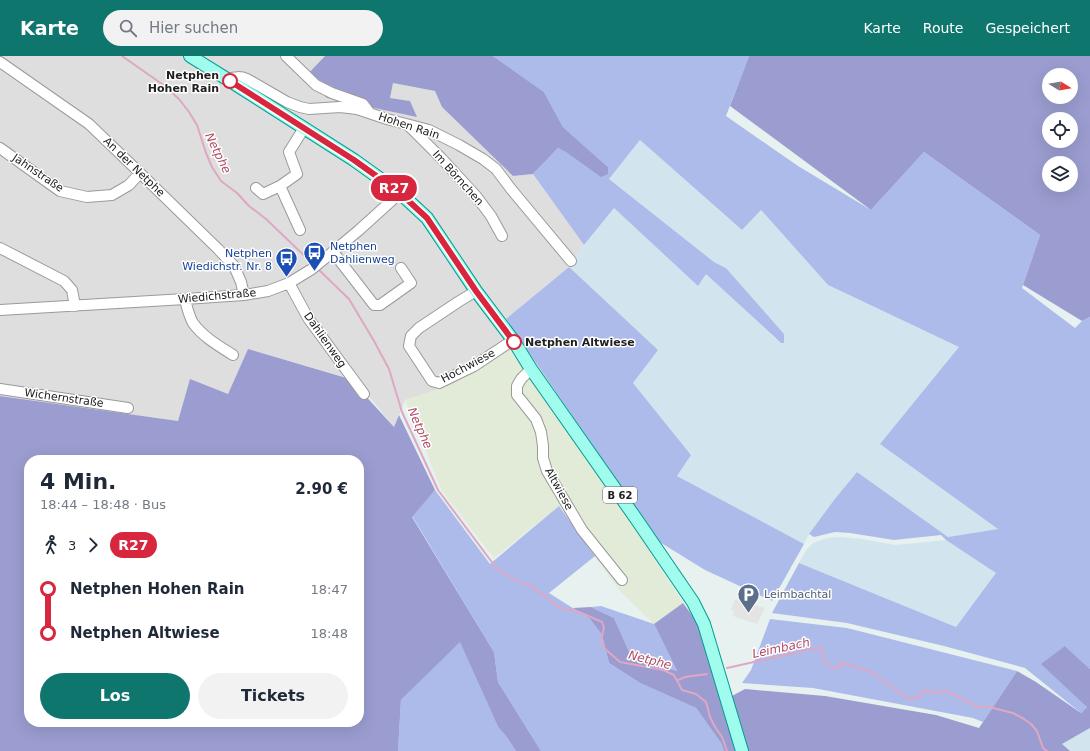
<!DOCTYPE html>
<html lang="de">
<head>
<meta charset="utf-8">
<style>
  :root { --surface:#fff; --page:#f2f2f3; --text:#1f2937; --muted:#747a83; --accent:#0f766e }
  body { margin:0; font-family:"DejaVu Sans",sans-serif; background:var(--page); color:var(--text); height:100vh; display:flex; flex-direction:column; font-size:15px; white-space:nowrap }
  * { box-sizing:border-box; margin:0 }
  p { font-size:13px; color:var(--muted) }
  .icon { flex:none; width:22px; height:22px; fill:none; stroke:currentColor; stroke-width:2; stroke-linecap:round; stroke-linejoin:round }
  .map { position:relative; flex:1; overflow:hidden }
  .sheet { position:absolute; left:24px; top:399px; width:340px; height:272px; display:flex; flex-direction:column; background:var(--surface); border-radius:16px; box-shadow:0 4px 16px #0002 }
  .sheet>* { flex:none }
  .badge { padding:0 8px; border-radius:13px; font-size:14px; line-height:26px }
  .needle { width:26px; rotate:101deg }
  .buttons { position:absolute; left:1042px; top:12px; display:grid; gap:8px }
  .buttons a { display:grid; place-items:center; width:36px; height:36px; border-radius:50%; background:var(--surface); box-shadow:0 4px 16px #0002; font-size:20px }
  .map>.badge { position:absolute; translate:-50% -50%; box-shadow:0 0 0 2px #fff }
  .legs { display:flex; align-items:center; gap:6px; height:44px; padding:0 16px; font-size:13px }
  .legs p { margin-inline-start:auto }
  .overview { display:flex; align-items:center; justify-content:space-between; height:68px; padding:0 16px }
  h1 { font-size:22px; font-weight:700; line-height:30px }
  .primary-button { display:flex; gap:8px; margin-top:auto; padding:8px 16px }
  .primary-button a { flex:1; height:46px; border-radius:24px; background:var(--accent); color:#fff; font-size:16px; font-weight:700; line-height:46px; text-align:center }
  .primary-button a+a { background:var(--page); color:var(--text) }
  ul { padding:0 16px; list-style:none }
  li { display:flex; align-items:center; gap:14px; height:44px; font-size:15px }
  li i { display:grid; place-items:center; width:6px; height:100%; margin:0 5px; background:currentColor }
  li i::after { content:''; width:10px; height:10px; margin:-5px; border:3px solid; border-radius:50%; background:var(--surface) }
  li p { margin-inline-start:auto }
  li:first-child i { background:linear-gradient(#0000 50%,currentColor 0) }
  li:last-child i { background:linear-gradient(currentColor 50%,#0000 0) }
  header { display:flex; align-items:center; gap:24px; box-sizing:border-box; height:56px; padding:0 20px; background:var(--accent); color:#fff }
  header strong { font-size:19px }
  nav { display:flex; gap:22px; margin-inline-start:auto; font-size:14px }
  .search { width:280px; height:36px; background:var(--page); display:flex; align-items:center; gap:10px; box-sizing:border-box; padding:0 14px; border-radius:22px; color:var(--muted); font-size:15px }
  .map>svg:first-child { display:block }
  .residential { fill:#dddedd }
  .industrial { fill:#e2ead8 }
  .farmland { fill:#d2e5ef }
  .grass { fill:#adbbea }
  .forest { fill:#9b9dd0; fill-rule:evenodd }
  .parking { fill:#e4e4e4 }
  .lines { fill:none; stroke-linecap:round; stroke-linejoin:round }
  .stream { stroke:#dea7c3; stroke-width:2 }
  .minor-casing { stroke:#9a9a9a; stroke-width:12 }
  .major-casing { stroke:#009c90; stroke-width:14 }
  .minor { stroke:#fff; stroke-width:10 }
  .major { stroke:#a0fcec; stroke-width:12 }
  .line-1-casing { stroke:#fff; stroke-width:9 }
  .line-1 { stroke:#d7263d; stroke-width:6 }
  .stop-1-dot { fill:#fff; stroke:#d7263d; stroke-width:2 }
  .labels { text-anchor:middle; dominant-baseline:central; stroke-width:3; stroke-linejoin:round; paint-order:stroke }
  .shield { fill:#fff; stroke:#636363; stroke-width:1 }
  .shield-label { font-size:10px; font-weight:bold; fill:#202020 }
  .stop-label { font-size:11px; font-weight:bold; fill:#202020; stroke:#fff; text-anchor:end }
  .street-label { font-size:11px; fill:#202020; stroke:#fff }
  .transit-label { font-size:11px; fill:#164399; stroke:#fff; text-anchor:start }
  .service-label { font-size:11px; fill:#4e5e75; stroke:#fff; text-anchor:start }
  .water-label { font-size:12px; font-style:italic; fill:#b14b64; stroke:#fff }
</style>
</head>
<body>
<header>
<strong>Karte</strong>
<div class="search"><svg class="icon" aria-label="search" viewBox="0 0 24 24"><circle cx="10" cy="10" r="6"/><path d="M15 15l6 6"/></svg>Hier suchen</div>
<nav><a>Karte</a><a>Route</a><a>Gespeichert</a></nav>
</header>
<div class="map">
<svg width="1090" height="695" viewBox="0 0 1090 695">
  <rect width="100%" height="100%" fill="#e6f1f0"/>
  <path class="residential" d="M0,0H325L306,21L327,42L416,60L410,45L390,42L393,27L435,35L442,51L513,120L533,118L584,189L569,211L506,263L521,284L454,328L405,344L394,371L356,324L248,293L228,338L190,324L178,365L0,340Z"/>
  <path class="industrial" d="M508,292L592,405L683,547L654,568L620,535L559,450L494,502L442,435L405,344L454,328Z"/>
  <path class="farmland" d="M640,84L742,174L761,154L828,229L959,291L999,473L948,481L857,416L834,444L809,478L804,488L677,420L691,399L633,327L569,211L584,189L614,152L697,229L706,217L780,287L726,212L714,206L609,123Z
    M841,481L862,483L895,489L946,484L997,517L956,571L799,507L807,493L813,487L827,482Z
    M1090,672V695H1070L1062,688Z"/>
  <path class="grass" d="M493,0H749L726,60L798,110L871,154L924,96L1040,179L1022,232L1075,272L1082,265L1090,261V613L1065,590L1087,651L1081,657L1025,612L944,590L847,567L772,557L799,507L956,571L996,517L946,484L941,479L894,484L850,477L835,476L814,481L809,478L834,444L857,416L948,481L998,473L880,388L959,291L828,229L761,154L742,174L640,84L609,123L714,206L726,212L784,278V287H781L706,218L698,230L614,152L584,189L533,118L558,92L608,111L563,71L544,36Z
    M569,211L658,294L633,327L691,399L677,420L804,488L772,545L705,514L658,485L506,263Z
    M435,434L490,508L559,450L595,500L549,537L590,563L602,579L609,607L640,627L696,652L721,687L724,695H541L498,626L494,596L412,460Z
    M601,550L654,568L677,615L632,602L614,562L591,551Z
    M770,563L847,572L1017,615L983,666L973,662L813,632L742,627L751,614Z
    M460,585L498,671L506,680L516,695H398L401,644Z"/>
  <path class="forest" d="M325,0H493L544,36L563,71L608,111V118L601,121L566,96L558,92L533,118L513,120L442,51L435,35L393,27L390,42L410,45L417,61L327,42L305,21Z
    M749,0H1090V261L1082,265L1023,229L1040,179L924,96L871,154L730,50ZM1049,19H1071V41H1049ZM1049,63H1071V85H1049ZM1049,107H1071V129H1049Z
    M248,293L350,323L394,371L399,359L435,434L412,461L494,596L498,626L541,695H516L506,680L498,671L460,586L401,644L398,695H0V340L178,365L190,323L228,338ZM29,404H359V666H29Z
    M683,547L697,566L715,617L737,695H724L721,687L696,652L640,627L609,607L602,579L590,563L573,552L591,551L614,562L632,602L677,615L654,568Z
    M1065,590L1090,613V672L1062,688L1070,695H747L732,640L745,633L825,640L936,659L979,672L1017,615L1036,626L1081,657L1087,651L1041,608Z"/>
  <path class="parking" d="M735,543L765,552L757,568L733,560L734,556L731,554Z"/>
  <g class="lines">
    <path class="stream" d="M122,0L162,28L179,43L189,56L197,69L206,97L212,111L221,125L237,137L249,150L266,163L313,208
      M318,213L349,243L374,285L389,313L402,356L438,434L497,513L522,528L531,529L538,536L546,540L556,550L565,553L579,556L602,566L604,571L601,584L604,592L620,606L663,614L674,619L682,634L696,638L706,646L710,661L715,671L722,681L727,695
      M727,612L803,595L821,592L825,606L832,612L840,611V606L871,616L909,643L921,640L923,634L937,637L944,634L978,651H989L1013,657L1024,663L1031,668L1037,675L1043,692L1047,695
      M678,624L685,621L707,618"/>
    <defs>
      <path id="minor" d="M286,0L316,29L332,37L363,48L369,56
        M0,6L89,68L140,117L218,193L234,210L241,226L244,239
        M227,23C235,21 240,20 247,23L287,46L300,51L309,53L340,51L357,53L387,63L429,74L459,89L483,103L496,113L511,133L571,205
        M408,69L442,103L476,140L491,160L502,180
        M0,92L60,135L87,141L112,139L129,129L140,117
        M280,130L300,174
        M256,132L263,138L280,130L297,118L289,96L304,72
        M0,192L64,225L72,234L75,250
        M333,196L374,249H380L411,227L401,212
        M289,227L308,262L364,338
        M476,235L458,246L419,272L411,280L409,290L432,325L439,327L474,310L513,284
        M185,243C187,252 189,260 193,267C203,281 219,290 233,299
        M0,254L185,243L244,239L268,235L289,227L312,213L358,175L400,137
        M531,313L521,323L517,330V339L536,363L541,376L543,390V402L547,415L582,474L622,524
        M0,333L128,352"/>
      <path id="major" d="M190,0L227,23L354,104L400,137L427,162L476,235L513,284L531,313L637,464L693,546L704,568L742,695"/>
    </defs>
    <use href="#minor" class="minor-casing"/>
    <use href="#major" class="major-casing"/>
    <use href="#minor" class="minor"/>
    <use href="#major" class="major"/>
  </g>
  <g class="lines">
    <defs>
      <path id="line-1" d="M230,25L354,104L400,137L427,162L476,235L514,286"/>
    </defs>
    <use href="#line-1" class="line-1-casing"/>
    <use href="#line-1" class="line-1"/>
  </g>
  <defs>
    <symbol id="bus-pin" viewBox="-11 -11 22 30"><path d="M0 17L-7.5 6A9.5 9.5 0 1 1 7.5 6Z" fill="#1a4fb4" stroke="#fff"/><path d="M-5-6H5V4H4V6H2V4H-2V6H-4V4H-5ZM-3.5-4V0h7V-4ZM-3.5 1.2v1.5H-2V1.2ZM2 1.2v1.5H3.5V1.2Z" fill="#fff"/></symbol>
    <symbol id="parking-pin" viewBox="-11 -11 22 30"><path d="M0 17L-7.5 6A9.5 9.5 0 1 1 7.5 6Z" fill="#5c6f8a" stroke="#fff"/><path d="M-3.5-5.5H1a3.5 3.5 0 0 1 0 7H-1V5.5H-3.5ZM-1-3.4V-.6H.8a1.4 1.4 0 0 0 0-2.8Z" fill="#fff"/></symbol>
  </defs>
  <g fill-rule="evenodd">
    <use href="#bus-pin" x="302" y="184" width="25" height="34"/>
    <use href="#bus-pin" x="274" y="190" width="25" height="34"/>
    <use href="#parking-pin" x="736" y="526" width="25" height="34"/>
  </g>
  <g class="stop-1-dot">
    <circle cx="230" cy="25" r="7"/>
    <circle cx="514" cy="286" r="7"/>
  </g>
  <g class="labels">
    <rect class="shield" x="603" y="431" width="34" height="16" rx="3"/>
    <g class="shield-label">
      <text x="620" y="439">B 62</text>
    </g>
    <g class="stop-label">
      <text x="219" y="19">Netphen<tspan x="219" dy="13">Hohen Rain</tspan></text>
      <text x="525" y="286" text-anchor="start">Netphen Altwiese</text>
    </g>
    <g class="street-label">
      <text transform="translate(409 70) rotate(18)">Hohen Rain</text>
      <text transform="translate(134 111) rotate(44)">An der Netphe</text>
      <text transform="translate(38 117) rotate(34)">Jahnstraße</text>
      <text transform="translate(458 122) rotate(48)">Im Börnchen</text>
      <text transform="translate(217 240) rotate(-5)">Wiedichstraße</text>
      <text transform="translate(325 284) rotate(55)">Dahlienweg</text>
      <text transform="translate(468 310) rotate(-28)">Hochwiese</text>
      <text transform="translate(64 342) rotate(8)">Wichernstraße</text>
      <text transform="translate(559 433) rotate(61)">Altwiese</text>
    </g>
    <g class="transit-label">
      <text x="330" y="190">Netphen<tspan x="330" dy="13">Dahlienweg</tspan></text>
      <text x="272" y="197" text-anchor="end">Netphen<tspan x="272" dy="13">Wiedichstr. Nr. 8</tspan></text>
    </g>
    <g class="service-label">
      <text x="764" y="538">Leimbachtal</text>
    </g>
    <g class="water-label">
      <text transform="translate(218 97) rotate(64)">Netphe</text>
      <text transform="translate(420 372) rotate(66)">Netphe</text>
      <text transform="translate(781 592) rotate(-12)">Leimbach</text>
      <text transform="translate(650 604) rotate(14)">Netphe</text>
    </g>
  </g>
</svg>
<div class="buttons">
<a><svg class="needle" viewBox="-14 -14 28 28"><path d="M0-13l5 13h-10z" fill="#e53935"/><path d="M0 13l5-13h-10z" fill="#747a83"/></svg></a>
<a><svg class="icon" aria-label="locate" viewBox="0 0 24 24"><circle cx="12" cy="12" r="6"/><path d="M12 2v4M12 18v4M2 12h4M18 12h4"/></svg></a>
<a><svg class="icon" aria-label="layers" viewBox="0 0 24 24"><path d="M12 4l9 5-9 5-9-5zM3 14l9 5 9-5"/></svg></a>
</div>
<b class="badge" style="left:394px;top:132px;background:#d7263d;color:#fff">R27</b>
<section class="sheet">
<div class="overview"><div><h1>4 Min.</h1><p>18:44 – 18:48 · Bus</p></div><b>2.90 €</b></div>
<div class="legs"><svg class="icon" aria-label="walk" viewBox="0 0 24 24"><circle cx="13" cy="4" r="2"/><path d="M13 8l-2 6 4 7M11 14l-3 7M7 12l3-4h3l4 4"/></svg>3<svg class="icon" aria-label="forward" viewBox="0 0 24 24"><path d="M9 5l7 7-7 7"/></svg><b class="badge" style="background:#d7263d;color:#fff">R27</b></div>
<ul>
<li><i style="color:#d7263d"></i><b>Netphen Hohen Rain</b><p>18:47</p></li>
<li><i style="color:#d7263d"></i><b>Netphen Altwiese</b><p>18:48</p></li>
</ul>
<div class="primary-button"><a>Los</a><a>Tickets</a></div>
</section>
</div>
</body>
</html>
